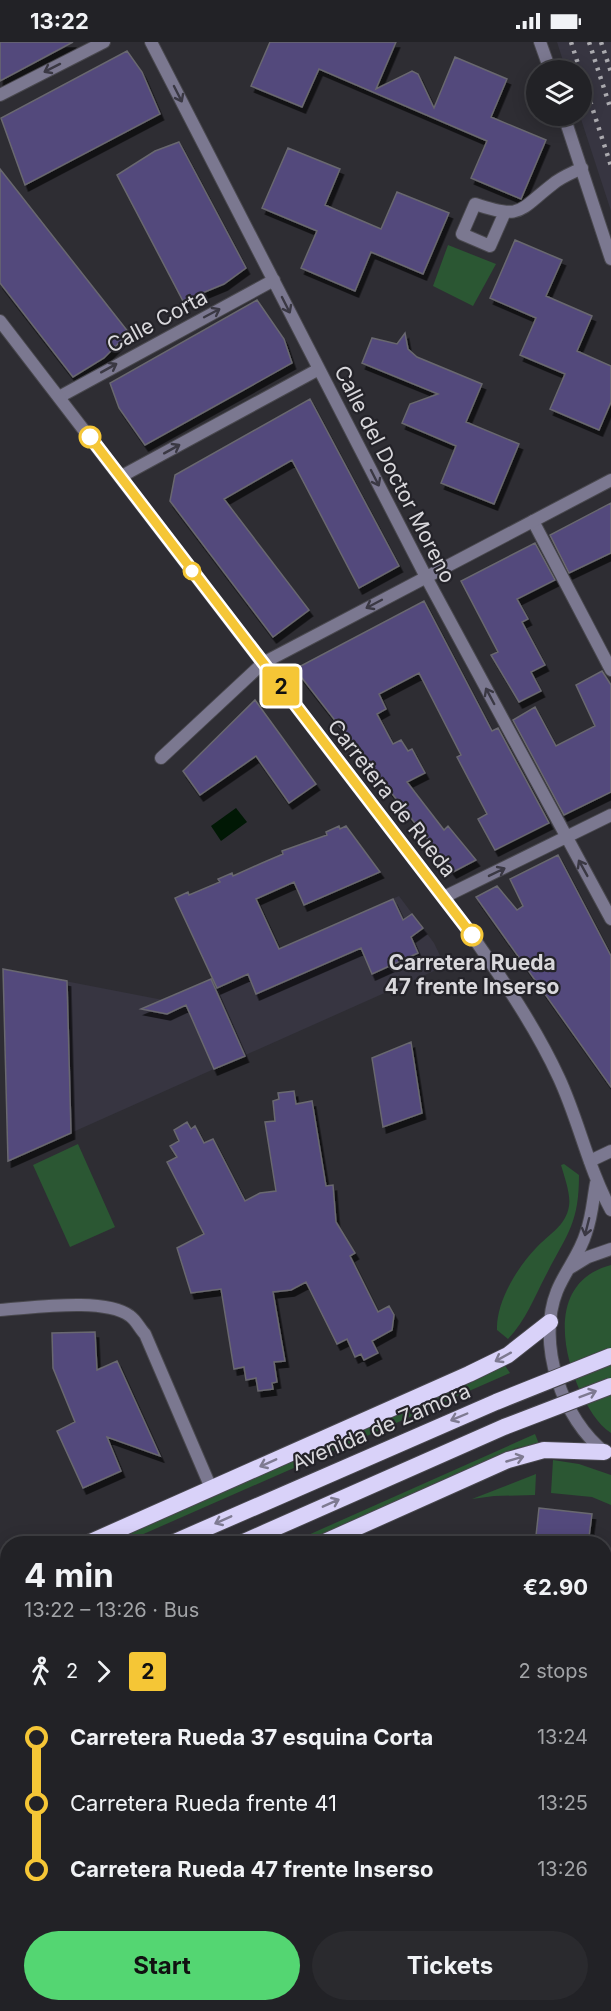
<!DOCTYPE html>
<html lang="en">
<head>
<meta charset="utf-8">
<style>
  :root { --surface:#222226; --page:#2a2a2e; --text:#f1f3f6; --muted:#a2a4a7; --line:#3f3f43; --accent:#54d672 }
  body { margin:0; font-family:Inter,sans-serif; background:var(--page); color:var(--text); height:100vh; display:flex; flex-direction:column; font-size:22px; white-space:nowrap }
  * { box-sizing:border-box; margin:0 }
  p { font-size:20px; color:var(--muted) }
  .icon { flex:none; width:33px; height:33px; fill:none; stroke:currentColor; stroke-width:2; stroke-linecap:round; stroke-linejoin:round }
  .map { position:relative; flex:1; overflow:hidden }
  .drawer { position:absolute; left:0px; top:1494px; width:612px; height:476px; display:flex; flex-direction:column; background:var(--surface); border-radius:24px 24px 0 0; box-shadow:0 3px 15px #0003,0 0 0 2px var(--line) }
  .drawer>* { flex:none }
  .badge { padding:0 12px; border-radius:4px; font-size:21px; line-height:39px }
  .fabs { position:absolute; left:526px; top:18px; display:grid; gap:12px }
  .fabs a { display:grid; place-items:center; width:66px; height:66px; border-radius:50%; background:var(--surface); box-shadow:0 3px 15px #0003,0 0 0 2px var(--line); font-size:30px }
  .map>.badge { position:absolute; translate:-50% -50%; box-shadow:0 0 0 3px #fff }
  .legs { display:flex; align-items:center; gap:9px; height:66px; padding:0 24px; font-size:20px }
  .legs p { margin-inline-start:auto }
  .overview { display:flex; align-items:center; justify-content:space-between; height:102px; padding:0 24px }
  h1 { font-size:33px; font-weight:700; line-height:45px }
  .cta { display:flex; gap:12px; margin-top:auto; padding:12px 24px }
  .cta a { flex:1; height:69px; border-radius:36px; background:var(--accent); color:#111; font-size:24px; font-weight:700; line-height:69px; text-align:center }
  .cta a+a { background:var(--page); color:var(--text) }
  ul { padding:0 24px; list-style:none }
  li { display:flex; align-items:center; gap:21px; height:66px; font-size:22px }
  li i { display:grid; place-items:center; width:9px; height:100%; margin:0 8px; background:currentColor }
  li i::after { content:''; width:15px; height:15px; margin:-8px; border:4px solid; border-radius:50%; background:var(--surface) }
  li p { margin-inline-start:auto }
  li:first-child i { background:linear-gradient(#0000 50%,currentColor 0) }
  li:last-child i { background:linear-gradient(currentColor 50%,#0000 0) }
  .status { display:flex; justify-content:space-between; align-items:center; height:42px; padding:0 30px; background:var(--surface); direction:ltr }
  .status svg { height:16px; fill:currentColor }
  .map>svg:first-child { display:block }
  .built { fill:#373541 }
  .green { fill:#2b5733 }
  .water { fill:#011805 }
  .building { fill:#53487c; stroke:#69686f; stroke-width:1.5; filter:url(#shadow) }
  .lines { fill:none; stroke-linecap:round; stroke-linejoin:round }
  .pedestrian-casing { stroke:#49484e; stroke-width:14 }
  .minor-casing { stroke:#49484e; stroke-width:14 }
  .tertiary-casing { stroke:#49484e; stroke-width:14 }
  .trunk-casing { stroke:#49484e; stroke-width:18 }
  .pedestrian { stroke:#7b7890; stroke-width:12 }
  .minor { stroke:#7b7890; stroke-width:12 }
  .tertiary { stroke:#7b7890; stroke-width:12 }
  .trunk { stroke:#d9d2f9; stroke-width:16 }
  .rail { stroke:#abaaaf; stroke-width:4.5; stroke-dasharray:3 6; stroke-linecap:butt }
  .trunk-bridge-casing { stroke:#49484e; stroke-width:18; stroke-linecap:butt }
  .trunk-bridge { stroke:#d9d2f9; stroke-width:16 }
  .oneway { stroke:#3a3843 }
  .oneway2 { stroke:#7e7a91 }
  .line-1-casing { stroke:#fff; stroke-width:14 }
  .line-1 { stroke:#f5c636; stroke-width:9 }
  .stop-1-dot { fill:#fff; stroke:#f5c636; stroke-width:3 }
  .labels { text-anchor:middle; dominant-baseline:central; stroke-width:4.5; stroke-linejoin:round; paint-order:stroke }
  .street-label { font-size:21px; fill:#d9d8dc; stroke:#242329 }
  .stop-label { font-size:21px; font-weight:bold; fill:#d9d8dc; stroke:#242329 }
</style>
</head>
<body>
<div class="status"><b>13:22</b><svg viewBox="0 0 49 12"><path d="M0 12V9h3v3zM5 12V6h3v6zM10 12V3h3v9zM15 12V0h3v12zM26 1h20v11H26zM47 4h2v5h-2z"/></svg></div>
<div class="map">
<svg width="611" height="1969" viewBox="0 0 611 1969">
  <defs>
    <filter id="shadow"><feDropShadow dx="3.5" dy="6" stdDeviation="0" flood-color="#0009"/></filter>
  </defs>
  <rect width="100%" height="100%" fill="#2e2d33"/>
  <path class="built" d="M557,0H611V169L580,74L582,28H566Z
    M399,854L434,901L445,924L8,1119L3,927L163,958Z"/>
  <path class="green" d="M448,203L496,222L473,264L433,244Z
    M78,1102L115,1185L70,1205L33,1123Z
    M564,1122L579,1133C579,1182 567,1192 546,1233C534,1256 526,1278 508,1297L497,1288C496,1260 517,1226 536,1206C549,1192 566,1184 569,1164C571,1152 564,1134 561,1123Z
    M611,1223V1391C597,1382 588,1365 581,1351C560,1306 550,1239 611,1223Z
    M504,1322L510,1331L123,1501L103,1502Z
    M535,1392L539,1402L516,1406L303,1501L288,1502Z
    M553,1418L579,1422L611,1433V1463L592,1455L551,1451Z
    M536,1432L535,1453L494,1454L472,1457Z"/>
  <path class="water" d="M236,766L247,780L221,799L211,784Z"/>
  <path class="building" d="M0,0H73L0,39Z
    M270,0H396L376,47L412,29L418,32L434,66L455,15L507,37L491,75L546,98L521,157L471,136L487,99L319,27L302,65L251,44Z
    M127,9L142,30L160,72L25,143L1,76Z
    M179,100L246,226L224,242L183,259L117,133L155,109Z
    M288,106L340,127L325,163L381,187L397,150L449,171L423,232L371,210L355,249L301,226L317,189L262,166Z
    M0,127L129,291L104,316L73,335L0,241Z
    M515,198L562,218L546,254L592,274L577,309L611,324V360L599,388L550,367L565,332L520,313L536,276L490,256Z
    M257,258L284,297L292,321L145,403L119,366L110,341Z
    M405,291L408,307L417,315L482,342L466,380L519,402L494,462L441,441L456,404L402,381L410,362L438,352L362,321L372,296L397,302Z
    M310,357L399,524L359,546L292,418L224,457L309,568L273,595L170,459L175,433Z
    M611,461V511L569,531L550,493Z
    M535,501L555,538L517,557L528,577L522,580L545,623L531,630L541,649L519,660L491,613L498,610L461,539Z
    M424,559L492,689L498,686L549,781L495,808L478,777L487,772L457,715L461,713L419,631L379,652L386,667L377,672L393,702L401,698L408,709L412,707L425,731L407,740L444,788L448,784L476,818L453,830L295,627Z
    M602,629L611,643V750L564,773L513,678L535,665L556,704L595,684L576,643Z
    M255,658L316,742L289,761L256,714L200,753L183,729Z
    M339,784L340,787L346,784L380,830L304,863L294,840L256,857L279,907L393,857L403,878L412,872L423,886L411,895L418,911L372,932L361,906L256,952L248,932L217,946L175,856L188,850L189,853L220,840L218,837L232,831L233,834L262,821L283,812L282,809L327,793L326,790Z
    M558,813L611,914V1045L476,855L497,844L517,868L523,864L510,837Z
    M3,927L67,939L71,1091L8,1119Z
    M211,937L245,1014L214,1027L186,963L167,972L141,967Z
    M411,1000L422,1071L383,1085L372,1016Z
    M294,1049L296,1062L312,1059L326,1144L333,1143L336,1180L355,1211L350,1214L378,1270L389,1264L394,1273L392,1288L372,1299L378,1311L364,1318L361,1312L355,1315L347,1297L337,1302L306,1240L291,1248L273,1250L285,1319L274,1320L277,1340L272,1341L273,1347L258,1349L256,1336L246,1338L244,1325L234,1327L221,1247L191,1251L177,1206L204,1192L167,1120L177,1115L170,1104L179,1099L174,1088L187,1080L191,1087L195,1084L204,1101L213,1097L245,1159L260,1151L276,1149L265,1080L275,1079L273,1059L279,1057L278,1051Z
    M95,1290L97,1328L117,1319L160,1414L107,1395L121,1429L83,1446L57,1389L75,1380L53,1326L52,1291Z
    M539,1466L592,1472L588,1502H547V1496L536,1494Z"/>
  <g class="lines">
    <defs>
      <path id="pedestrian" d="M533,479L611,628
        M604,1781L611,1780"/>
      <path id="minor" d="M151,0L426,535L611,877
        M540,0L550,28
        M0,53L104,0
        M564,74L611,217
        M505,170L490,204L462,192L475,162C522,178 518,169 553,142C561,135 572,131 582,126
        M59,355L274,238
        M120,435L319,327
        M161,716L263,621L611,438
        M444,855L611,773
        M590,1119L611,1109
        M0,1268C33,1266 104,1255 130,1274C136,1278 140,1287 145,1292L211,1446
        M0,1835L8,1840
        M604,1899L611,1919
        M483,1962L484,1969
        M97,1969L102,1962
        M371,1969L375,1962"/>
      <path id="tertiary" d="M0,279L471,892C503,938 535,984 559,1036C579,1079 588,1126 611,1168
        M596,1141C593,1157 592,1175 586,1191C580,1212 565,1229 557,1249C536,1301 562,1378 606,1411
        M570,1226L588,1215L611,1207"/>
      <path id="trunk" d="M86,1502L469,1332L508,1313L550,1280
        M320,1502L508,1418L544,1408L604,1410
        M0,1541L8,1538
        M0,1577L8,1573
        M0,1607L8,1604
        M0,1643L8,1640"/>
    </defs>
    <use href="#pedestrian" class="pedestrian-casing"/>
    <use href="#minor" class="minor-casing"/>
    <use href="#tertiary" class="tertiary-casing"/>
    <use href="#trunk" class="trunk-casing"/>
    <use href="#pedestrian" class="pedestrian"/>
    <use href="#minor" class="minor"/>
    <use href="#tertiary" class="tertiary"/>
    <use href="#trunk" class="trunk"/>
    <path class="rail" d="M571,0L580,28
      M589,0L611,68
      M601,0L611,30
      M582,34L611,124"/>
    <defs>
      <path id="trunk-bridge" d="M170,1502L496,1360L611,1314
        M239,1502L504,1385L611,1344"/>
    </defs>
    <use href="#trunk-bridge" class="trunk-bridge-casing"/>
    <use href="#trunk-bridge" class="trunk-bridge"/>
  </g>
  <defs><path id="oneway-shaft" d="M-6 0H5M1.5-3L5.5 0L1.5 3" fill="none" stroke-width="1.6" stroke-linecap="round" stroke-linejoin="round" transform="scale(1.5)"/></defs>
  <g class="oneway">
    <use href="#oneway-shaft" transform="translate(52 26) rotate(153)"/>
    <use href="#oneway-shaft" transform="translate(178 52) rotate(63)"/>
    <use href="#oneway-shaft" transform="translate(286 263) rotate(63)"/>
    <use href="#oneway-shaft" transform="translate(212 271) rotate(-28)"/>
    <use href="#oneway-shaft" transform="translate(109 326) rotate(-29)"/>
    <use href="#oneway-shaft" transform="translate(172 407) rotate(-29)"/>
    <use href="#oneway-shaft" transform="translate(375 436) rotate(63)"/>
    <use href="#oneway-shaft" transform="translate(374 562) rotate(152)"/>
    <use href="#oneway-shaft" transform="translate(490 654) rotate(-118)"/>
    <use href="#oneway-shaft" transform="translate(583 826) rotate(-119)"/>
    <use href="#oneway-shaft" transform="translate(497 830) rotate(-26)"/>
    <use href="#oneway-shaft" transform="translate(587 1185) rotate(104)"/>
  </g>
  <g class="oneway2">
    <use href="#oneway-shaft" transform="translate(503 1315) rotate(151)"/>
    <use href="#oneway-shaft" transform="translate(588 1352) rotate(-21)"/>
    <use href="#oneway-shaft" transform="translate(459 1375) rotate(157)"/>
    <use href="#oneway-shaft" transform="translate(515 1417) rotate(-16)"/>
    <use href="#oneway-shaft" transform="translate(268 1421) rotate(156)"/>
    <use href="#oneway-shaft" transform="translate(331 1461) rotate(-24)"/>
    <use href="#oneway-shaft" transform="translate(223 1478) rotate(156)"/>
  </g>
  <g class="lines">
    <defs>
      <path id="line-1" d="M90,395L472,893"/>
    </defs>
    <use href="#line-1" class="line-1-casing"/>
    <use href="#line-1" class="line-1"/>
  </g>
  <g class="stop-1-dot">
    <circle cx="90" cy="395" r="10"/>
    <circle cx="192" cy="529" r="8"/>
    <circle cx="472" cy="893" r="10"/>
  </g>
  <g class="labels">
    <g class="street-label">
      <text transform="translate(157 279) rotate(-28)">Calle Corta</text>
      <text transform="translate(395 432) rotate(63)">Calle del Doctor Moreno</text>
      <text transform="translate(392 756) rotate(52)">Carretera de Rueda</text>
      <text transform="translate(381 1385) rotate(-23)">Avenida de Zamora</text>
    </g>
    <g class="stop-label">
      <text x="472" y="920">Carretera Rueda<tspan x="472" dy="24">47 frente Inserso</tspan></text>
    </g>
  </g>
</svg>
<div class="fabs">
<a><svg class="icon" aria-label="layers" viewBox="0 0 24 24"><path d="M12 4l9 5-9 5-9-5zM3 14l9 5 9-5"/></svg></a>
</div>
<b class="badge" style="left:281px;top:644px;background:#f5c636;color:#111">2</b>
<section class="drawer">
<div class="overview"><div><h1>4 min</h1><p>13:22 – 13:26 · Bus</p></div><b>€2.90</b></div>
<div class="legs"><svg class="icon" aria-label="walk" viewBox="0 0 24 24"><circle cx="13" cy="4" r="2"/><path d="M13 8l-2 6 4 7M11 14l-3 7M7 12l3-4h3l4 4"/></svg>2<svg class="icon" aria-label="forward" viewBox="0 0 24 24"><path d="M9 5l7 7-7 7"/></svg><b class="badge" style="background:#f5c636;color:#111">2</b><p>2 stops</p></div>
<ul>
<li><i style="color:#f5c636"></i><b>Carretera Rueda 37 esquina Corta</b><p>13:24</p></li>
<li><i style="color:#f5c636"></i><span>Carretera Rueda frente 41</span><p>13:25</p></li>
<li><i style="color:#f5c636"></i><b>Carretera Rueda 47 frente Inserso</b><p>13:26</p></li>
</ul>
<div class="cta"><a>Start</a><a>Tickets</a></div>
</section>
</div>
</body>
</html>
